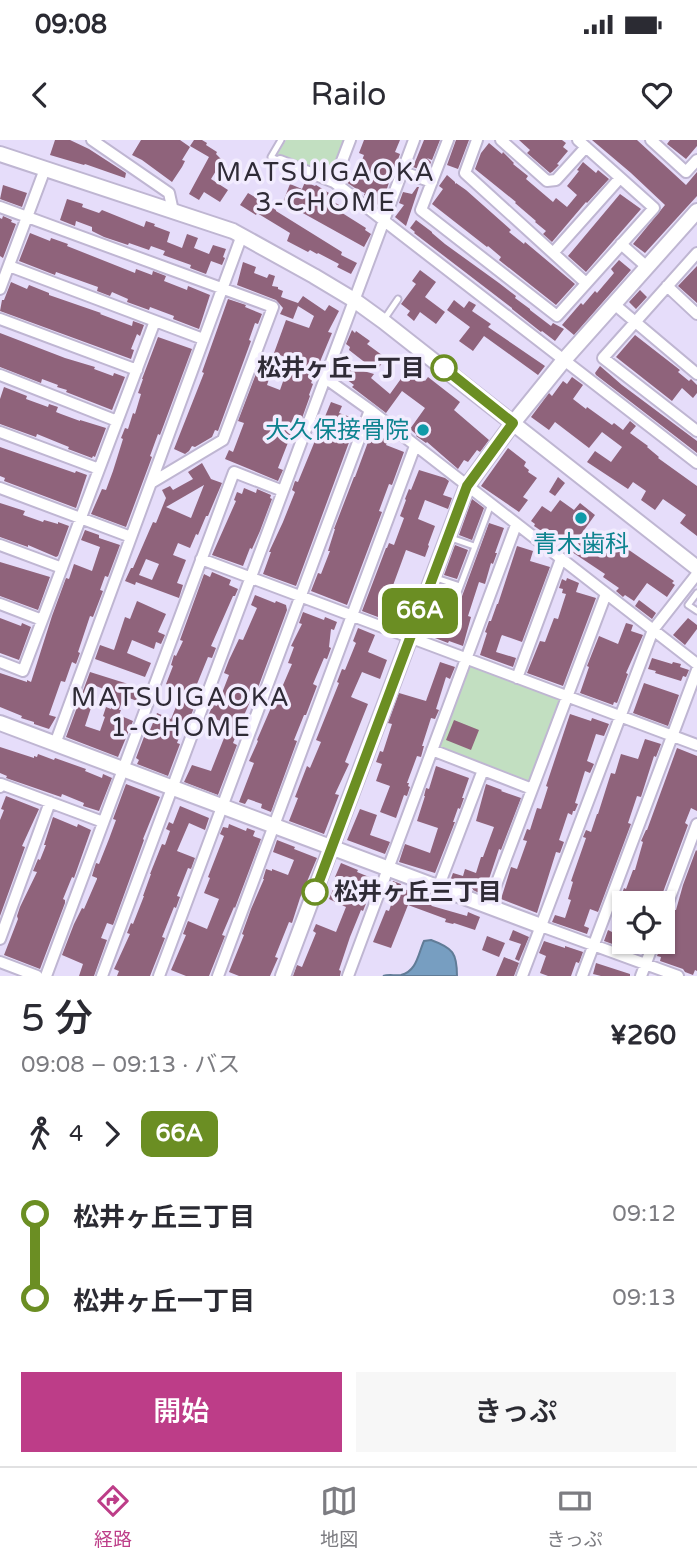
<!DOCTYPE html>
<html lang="ja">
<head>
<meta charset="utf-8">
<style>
  :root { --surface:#fff; --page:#f7f7f7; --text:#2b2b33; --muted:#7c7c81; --line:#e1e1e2; --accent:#bd3d88 }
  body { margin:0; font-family:"Varela Round","Noto Sans JP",sans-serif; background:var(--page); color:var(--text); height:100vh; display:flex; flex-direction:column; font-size:26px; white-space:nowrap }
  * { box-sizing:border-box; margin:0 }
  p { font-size:23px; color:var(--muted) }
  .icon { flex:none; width:38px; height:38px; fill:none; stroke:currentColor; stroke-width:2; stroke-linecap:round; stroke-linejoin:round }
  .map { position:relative; height:836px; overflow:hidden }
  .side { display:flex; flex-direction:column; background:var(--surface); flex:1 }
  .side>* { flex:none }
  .badge { padding:0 14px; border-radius:10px; font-size:24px; line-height:46px }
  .fabs { position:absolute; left:612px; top:751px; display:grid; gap:14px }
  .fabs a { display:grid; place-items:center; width:63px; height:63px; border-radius:0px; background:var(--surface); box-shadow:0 2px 5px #0004; font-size:35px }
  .map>.badge { position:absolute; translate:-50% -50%; box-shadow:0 0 0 4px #fff }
  .legs { display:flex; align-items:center; gap:10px; height:77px; padding:0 21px; font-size:23px }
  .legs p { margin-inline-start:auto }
  .overview { display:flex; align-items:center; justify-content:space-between; height:119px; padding:0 21px }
  h1 { font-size:38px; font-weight:600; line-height:52px }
  .cta { display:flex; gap:14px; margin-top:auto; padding:14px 21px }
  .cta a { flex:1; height:80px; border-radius:0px; background:var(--accent); color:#fff; font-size:28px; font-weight:600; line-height:80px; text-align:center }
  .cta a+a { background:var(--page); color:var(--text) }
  ul { padding:0 21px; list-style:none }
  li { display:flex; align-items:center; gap:24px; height:84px; font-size:26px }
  li i { display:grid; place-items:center; width:10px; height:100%; margin:0 9px; background:currentColor }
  li i::after { content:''; width:18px; height:18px; margin:-9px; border:5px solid; border-radius:50%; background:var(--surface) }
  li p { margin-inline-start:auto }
  li:first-child i { background:linear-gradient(#0000 50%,currentColor 0) }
  li:last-child i { background:linear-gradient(currentColor 50%,#0000 0) }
  .status { display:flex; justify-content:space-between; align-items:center; height:49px; padding:0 35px; background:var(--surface); direction:ltr }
  .status svg { height:19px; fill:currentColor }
  header { display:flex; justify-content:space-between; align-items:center; height:91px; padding:0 21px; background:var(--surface); font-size:32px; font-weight:600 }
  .tabs { display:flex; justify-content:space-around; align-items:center; height:98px; border-top:2px solid var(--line); background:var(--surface); font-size:19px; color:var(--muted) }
  .tabs a { display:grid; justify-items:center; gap:4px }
  .tabs .on { color:var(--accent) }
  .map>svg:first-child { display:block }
  .green { fill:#c2dfc1 }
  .water { fill:#779ec1; stroke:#617c97; stroke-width:2 }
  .building { fill:#8f637b; fill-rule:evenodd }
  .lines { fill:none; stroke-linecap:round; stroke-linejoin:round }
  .service-casing { stroke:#bfb6d2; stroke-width:9 }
  .minor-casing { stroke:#bfb6d2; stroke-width:14 }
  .tertiary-casing { stroke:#bfb6d2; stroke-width:18 }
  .service { stroke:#fff; stroke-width:5 }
  .minor { stroke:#fff; stroke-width:10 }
  .tertiary { stroke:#fff; stroke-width:14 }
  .line-1-casing { stroke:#fff; stroke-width:16 }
  .line-1 { stroke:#6b8e23; stroke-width:10 }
  .stop-1-dot { fill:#fff; stroke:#6b8e23; stroke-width:3.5 }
  .culture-dot { fill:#0f9aa8; stroke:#f2ecfe; stroke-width:2.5 }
  .labels { text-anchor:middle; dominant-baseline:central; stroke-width:7; stroke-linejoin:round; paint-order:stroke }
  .stop-label { font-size:24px; font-weight:bold; fill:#2f2b36; stroke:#f2ecfe; text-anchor:end }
  .culture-label { font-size:24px; fill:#0d838f; stroke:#f2ecfe; text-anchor:end }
  .neighbourhood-label { font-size:26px; letter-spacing:2px; fill:#2f2b36; stroke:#f2ecfe }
</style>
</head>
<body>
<div class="status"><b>09:08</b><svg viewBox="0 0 49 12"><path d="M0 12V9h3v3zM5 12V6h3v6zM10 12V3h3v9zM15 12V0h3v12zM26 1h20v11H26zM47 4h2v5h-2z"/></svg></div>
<header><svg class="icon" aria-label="back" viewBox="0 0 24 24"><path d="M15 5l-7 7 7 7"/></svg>Railo<svg class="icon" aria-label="heart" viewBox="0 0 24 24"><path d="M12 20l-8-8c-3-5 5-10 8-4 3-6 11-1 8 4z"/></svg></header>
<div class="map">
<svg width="697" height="836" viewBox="0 0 697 836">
  <rect width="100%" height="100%" fill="#e6ddfa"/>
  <path class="green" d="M286,0H347L334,35L329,36L278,17L277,15Z
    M471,525L562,560L530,642L439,607Z"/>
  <path class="water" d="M431,800C453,808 457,813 457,836H383C389,834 395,836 401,835C417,831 418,814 424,801Z"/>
  <path class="building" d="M55,0H70L89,9L126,33L125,38L85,24L84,25L50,15Z
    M141,0H180L190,7L182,20L185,21L182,27L172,42L142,20L132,15Z
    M194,0H202L207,3L206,5L217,12L216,14L221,19L222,21L211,39L228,50L220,62L204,52L199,60L189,54L209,17L190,6Z
    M364,0H400L395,12L400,14L395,28L394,27L381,67L364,55L365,53L358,50L346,42L348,37L353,39L354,35L356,36L364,15L359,13Z
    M424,0H440L432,20L427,18L431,22L427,32L413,27Z
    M456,0H469L458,29L447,25Z
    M519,0H562L566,3L563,7L568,11L557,24L559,25L552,32L550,33L527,13L530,10Z
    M592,0H637L686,45L697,32V56L645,113L633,104L665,65L631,33Z
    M670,0H697V6L686,19L667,4Z
    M489,3L502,14L503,12L514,23L513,24L528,36L526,39L553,62L556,58L567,67L577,55L567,46L579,31L577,30L583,22L596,33L598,30L609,39L587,63L586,62L552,102L543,94L546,91L535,82L536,81L515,63L516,62L475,29L481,13Z
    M447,35L455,42V44L456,43L466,50L511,90L509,92L524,104L525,102L575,144L556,165L499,120L501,117L488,106L487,107L432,64L443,49L439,46Z
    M305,42L315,46L316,45L329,53L326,58L341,66L339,71L366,88L365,90L371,94L364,107L283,62L290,44L302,49Z
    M3,45L27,53L22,67L0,59Z
    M417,47H419L406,86L395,77L404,65L399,63L403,52L412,54Z
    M248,53L276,70V71L342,112L341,115L357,123L351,134L337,127L339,124L318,113L317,114L310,110L308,112L287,101L290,93L257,73L256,75L240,65Z
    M620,54L641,69L586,132L568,116Z
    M67,59L83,64L82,67L99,73L102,70L144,87L146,81L155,84L154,86L170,92L167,102L182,108L187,94L198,98L194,108L209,114L213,105L226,109L223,117L225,118L222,125L211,121L206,134L190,128L191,125L163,115L165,111L151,106L149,110L129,103L128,105L104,97L92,91V87L76,81L75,86L60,80Z
    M3,76L12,80L11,82L16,84L3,118L0,116V78L2,79Z
    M416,80L432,92V93L445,104L499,143L516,156L515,158L530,169V170L551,186L553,183L564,189L555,201L542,191L541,192L512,169V168L414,93L415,92L410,88Z
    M30,93L50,101L51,98L68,104L67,106L135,133L136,129L152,135L153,131L166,136L164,141L187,150L188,146L210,155L199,189L173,179L174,176L150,167L149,170L127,162L128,159L112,152L110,156L97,151L98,147L56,132L55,135L19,121Z
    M619,120L631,130L574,195L562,185L581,163L583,165L595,151L597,153L614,133L611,129Z
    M243,122L256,127L254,133L267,138L269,134L275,136L272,146L278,147V149L283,151L281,157L298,163L303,156L325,171L329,165L339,171L328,192L332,193L311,243L313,244L309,255L310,256L301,281H299L291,301L289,300L278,328L283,330L278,341L225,319L229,310L233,312L244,283L238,281L259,226L272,230L267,245L280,250L291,219L274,213L286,180L309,188L314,176L298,166L293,179L280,174L283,168L276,160L237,145Z
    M697,126V163L678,146Z
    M420,130L436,142L425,157L445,172L436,184L420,172L414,181L407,175L410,171L401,164L416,144L412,141Z
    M11,142L27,149L29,145L49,153V155L101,173L100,174L132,186L133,181L144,185L140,196L137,194L131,209L134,210L131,219L0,171L2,160H4Z
    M640,150L647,157L636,169L629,162Z
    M228,159L246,165L245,167L262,174L258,184L255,183L249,200L251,201L218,291L215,290L212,297L195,307L192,306L189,311L185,314L174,309L204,233L202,232Z
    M454,160L464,168L469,161L476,165L472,171L491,184L488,187L545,226L538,235L484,196L473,211L459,201L470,187L447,170Z
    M352,190L355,193L356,191L370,201L367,204L386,218L376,231L349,210L350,207L346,204Z
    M0,193L65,218L95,227L94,229L113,236L114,233L125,237L112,270L66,252L67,250L57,247L58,245L42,239L41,243L0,227Z
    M635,195L680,230L678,232L689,241L691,239L697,245V253L693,258L682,248L672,261L616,217Z
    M158,197L192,209L160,295L158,294L150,316L152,317L126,387L91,374L102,349L106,350L113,331L123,299L121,298L125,288L128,289L133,273L135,274L141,254L138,253L143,239H142Z
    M339,224L374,234L371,238L390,254L408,229L425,241L428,237L460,262L454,270L489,300L480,312L477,310L468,322L464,320L458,329L427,302L426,303L416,296L417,295L410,289L425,268L402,251L386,273L352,247L354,245L346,239L348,236L337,233Z
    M600,226L622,245L697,301V313L596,235L595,233Z
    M572,237L583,245L573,259L586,269L587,267L612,285L614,283L623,290L630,281L636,286L630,293L648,306L647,307L659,317L658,318L697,346V396L680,383L686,375L663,359L655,370L641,360L646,351L633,342L628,349L587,322L595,311L611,322L622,307L602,292L589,308L555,282L549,290L531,277L549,253L552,256L563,241L567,244Z
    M4,247L27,256L26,259L48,267L49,264L58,267L56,272L61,274L80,281V280L106,288L95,317L93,316L92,318L68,309L69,307L37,294L36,297L0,284V259Z
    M331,262L342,266L339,273L356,279L350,297H351L296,446L263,434L271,412H269L283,382L295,352L292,350L295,341L298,342Z
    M371,294L388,300L386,305L404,312L392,345L389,344L379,371L382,372L347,465L311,451L318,433L321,434L330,411H328L335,389H334L354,337H355Z
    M0,307L75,333L76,331L87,335L76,368L4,341L5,338L0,336Z
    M508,308L526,322L524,326L529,330L528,332L537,338L523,357L528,360L519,372L481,346Z
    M202,323L211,339L222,343L208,376H206L198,395L196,394L190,408L178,403L173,415L186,420L177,443L183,445L179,458L136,442L135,445L125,441L131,428H133L153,382L156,383L166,358L162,350L170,346L173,350L193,339L188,332ZM204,345L191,378L166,367ZM146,419L159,424L152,440L139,435Z
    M419,330L445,338L449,341L443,355L452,358L448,369L425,360L418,379L435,386L428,405L429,406L425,417L406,410L388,459V463L402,468L398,479L401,480L399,485L362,471L386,408H387L389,403L394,405L404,378L400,376L406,360L405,359L409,349L411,350Z
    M558,337L565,343L555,356L549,352Z
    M244,348L256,353L257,349L271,355L270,358L272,359L260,391L252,409L250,408L243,426L212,415L236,361L234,360L237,352L242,354Z
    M472,359L484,368L472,400L459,395Z
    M560,360L574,370L580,363L595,375L579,397L597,410L607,397L624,410L626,408L674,441L672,443L675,445L667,457L647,443L634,461L625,455L623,457L616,451L619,448L603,437L605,434L560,404L562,401L548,392L546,394L534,386L535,384L531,381L542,366L551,372Z
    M0,363L25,371L23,375L43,382L44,380L58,384V382L69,386L58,416L56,417L28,405V407L0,397Z
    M489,383L504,388L495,413H497L493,424L491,423L485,444L479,442L468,476L471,477L463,506L449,501L448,503L422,493L426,483L445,489L451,486Z
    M85,390L99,395V398L120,405L108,437L105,436L100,450L103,451L93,477L90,476L78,512L80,513L76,524L72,522L65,542L61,541L49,575L56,577L49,589L34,584V582L21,578L22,576L0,567V533L27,542V540L31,542L52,476L66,438L69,439L74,424L92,431L100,407L81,400Z
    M455,405L468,410L457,439L444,435Z
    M517,406L533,411L530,421L550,427L522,502L502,495L501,497L496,512L516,518L513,527L480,515L487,493L485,492L489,481H491L497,464H498Z
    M0,422L50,437L38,470L0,456Z
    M212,432L231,440L229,445L238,449L235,456H233L211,506L216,508L212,518L208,517L197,544L202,546L186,589L183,587L177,603L180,604L168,636L137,624L139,620L136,618L147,589L150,590L157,573L171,579L182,552V550L166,544L173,526L171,525L174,515L176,516L183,501L180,500L204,434L210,437Z
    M567,438L579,443L576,452L596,458L563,546L527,533L540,501L545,502L554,478L558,479L566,454L562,453L563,449L559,448L562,439L566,441Z
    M440,445L453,449L443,477L430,473Z
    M255,455L275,463L276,461L286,465L287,470L256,553H254L245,573L233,603L237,605L218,655L184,642L192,625L211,631L228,588H226L228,584L208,576L213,565L217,566L229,535L224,533L229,520L239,499L243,500L257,468L251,465Z
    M639,460L656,473L652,479L635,466Z
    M137,461L166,474L158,492L165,495L161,504L156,502L154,509L132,500L127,513L151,523L145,537L95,519L100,505L114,510L125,477L130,479Z
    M303,472L324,480L325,477L337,482L334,490L331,489L329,507L331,508L327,519L324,518L313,544L317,546L306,575H304L294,600L297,601L271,672L261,668L262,664L248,659L245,664L239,662L254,623L249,621L258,601L257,600L273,563L272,562L276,551L280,552L292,524L288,523L294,507L291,506L302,484L299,483Z
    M0,478L21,486L22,483L31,487L19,520L0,513Z
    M688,478L697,485V489L685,505L673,495Z
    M626,483L633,485L631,491L643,495L626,533L628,534L617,563L614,562L613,565L580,553L589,527L587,526L599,496L618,504Z
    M358,488L375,495L368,512L387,520L380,539L362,532L351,557L368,564L345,622L349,624L335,654L339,655L324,694L289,681L298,658L295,657L307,626L310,628L321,602L316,600L339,543L337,542L342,529L345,530L356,503L353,501Z
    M652,518L672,524L673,522L681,524L680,527L689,530L686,537L683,536L681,541L655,533L656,531L648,529Z
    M440,522L455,527L450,539L446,537L436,569L439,570L435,579L431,578L422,606H424L421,617L417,616L407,643H409L408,646L410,647L407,656L404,655L396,678L380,672L390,646L376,641L382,624L376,622L380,611L383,612L392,584L388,583L399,553L426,561Z
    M90,532L125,543L141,551L137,561L124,556L119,570H121L119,575L133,581L118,617L66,597ZM96,546L116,554L111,569L106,567L103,576L105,577L100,591L85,586L91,568L88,567Z
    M644,543L679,555L668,586L633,573Z
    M570,574L591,581L592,578L609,584L604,596L596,594L587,621L594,624L590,633L585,631L575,663L578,664L575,671H573L572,675L568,673L559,700L564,702L560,713L556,712L537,773L501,759L511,727L517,729L527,701L523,700L527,689L530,690L537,668L541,669L548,647L546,646Z
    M454,580L479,590L471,610L446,600Z
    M645,599L661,604L656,617L654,616L641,657L637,656L628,683L631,684L598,772L590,769L584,786L589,788L587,794L552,782L555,775L565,778L571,760L568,759L573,742L571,741L586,698L583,697L586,690L591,692L597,674H598L611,633L615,634L621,614L638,619Z
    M0,607L34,618V616L37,617L38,614L54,620L55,618L86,629L85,631L102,638L103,634L112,638L99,671L83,666L84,663L62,654L61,657L6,638L7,636L0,633Z
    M677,608L697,616V671L691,668L685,683L688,685L659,763H641L621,756L624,748L626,749L633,730H635L643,702L641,701L646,690H647Z
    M436,626L469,638L462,658H464L460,669L458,668L453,682H455L435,733L399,722L405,704L430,713L438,688L417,681L425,656H424L426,648L429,649Z
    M126,644L160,657L143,699L144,700L113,785L107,783L101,798L107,800L94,836H79L83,824L62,815L74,784L82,768L84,769L97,739V738L92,736L96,723L99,724L109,699L116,680L113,679Z
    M486,644L502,650L501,651L521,658L501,710L499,709L485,751L480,749L479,753L473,750V749L450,741L453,733L463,736L465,729L476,733L481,717H483L494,687L476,681Z
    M6,656L39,669L22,706L25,707L0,776V680L4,670L1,669Z
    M180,666L209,678L205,690L189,683L177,711L195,718L191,729L188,728L177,756L180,757L176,768L174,767L162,797L165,798L150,836H117L119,831L114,829L130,794L127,793L131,783L133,784L144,756H143L151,734H150L162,704L165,705L170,691L166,689L169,682L173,684Z
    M360,669L377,675L370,695L390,702L385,714L347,700Z
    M53,677L77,687L78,684L91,690L74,738L72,737L63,759L65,760V763L40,829L4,815L18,779L17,776L20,767L37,732L33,731L38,719L40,720L46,705H44Z
    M229,684L246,691L247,688L255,691L253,696L261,699L235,768L234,767L222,795L225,796L209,836H186L171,830L186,795L183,794L188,781L207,789L219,759L204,753L210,738L208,737L224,696L220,694L223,687L228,688Z
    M277,700L295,707L294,709L317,718L300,758L292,783L289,782L275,817L278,818L270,836H239L229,832L244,795L242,794L251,769L264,739H263L266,729L272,731V729L288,735L294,720L273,712Z
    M696,710L697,711V831L695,830L693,835L685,832L683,829L660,821L661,817L657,816L660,808L665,809L667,802H669L667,801L673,782L669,781L674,770H676L683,745Z
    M341,723L358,730L357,732L374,739L367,761L363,771L361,770L350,797L339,830L341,831L340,836H293L297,825L302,827L316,793L313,791L316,784L336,792L346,767L329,759L338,738L335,737Z
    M393,741L401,744L400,748L428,756L427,759L431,760L430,764L432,766L467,776L468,772L475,775L480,777L475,790L454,783L453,784L445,782L446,779L408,765L391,808L373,802L386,770L389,771L394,756L388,754Z
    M619,772L625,774V785L618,806L604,801L608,790L612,792Z
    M513,790L529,797L519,821L515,819L521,804L509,800Z
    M487,796L505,803L499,817L482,810Z
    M544,801L565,808V806L583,812L579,823L576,822L571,836H548L540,833L546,816L539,813Z
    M627,802L641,803L638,813L624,808Z
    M504,817L519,823L514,836H496Z
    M596,823L630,834V836H601L593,834Z"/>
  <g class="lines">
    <defs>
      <path id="service" d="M280,21L271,17L281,0
        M383,181L398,159
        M451,398L474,406
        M433,437L460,446
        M697,453L688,465L697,471
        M419,475L446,484L491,364"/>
      <path id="minor" d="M92,0L169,53L173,71
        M448,0L421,70L557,176L654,68L578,0
        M477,0L465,33L586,143
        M501,0L547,41L556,40L586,7
        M651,0L686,32L697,20
        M280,21L334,42L697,323
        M403,32L432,42
        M334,42L350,0
        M0,67L273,167L223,300L151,343
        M621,104L647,127
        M553,113L620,38
        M697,113L603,218L697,291
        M9,126L203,199
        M667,146L697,174
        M0,149L45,29
        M614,164L697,234
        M0,179L137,230
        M0,235L117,281
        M325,238L370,270L697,524
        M0,292L99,329
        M0,348L131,397
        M0,405L62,428
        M201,419L697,605
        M0,464L42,480
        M0,522L23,531L155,181
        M517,538L561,419
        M55,604L242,95
        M432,610L532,649
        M0,647L1,644L103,682
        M438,748L483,630
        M488,766L606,454
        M663,776L697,684
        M541,786L678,836
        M0,799L50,662
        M0,822L37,836
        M46,836L234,332L283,351
        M102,836L414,0
        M159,836L370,270
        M218,836L415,306
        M348,836L516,385
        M522,836L653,490L697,434
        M582,836L697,530
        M641,836L654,802"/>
      <path id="tertiary" d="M0,14L233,91L314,136L354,160L383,181L697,428
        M0,583L541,786
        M283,836L467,346L513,283L564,220L697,71"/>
    </defs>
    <use href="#service" class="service-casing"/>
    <use href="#minor" class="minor-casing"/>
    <use href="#tertiary" class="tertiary-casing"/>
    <use href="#service" class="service"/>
    <use href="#minor" class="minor"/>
    <use href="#tertiary" class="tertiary"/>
  </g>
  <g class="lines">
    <defs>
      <path id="line-1" d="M315,752L467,346L513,283L444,228"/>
    </defs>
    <use href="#line-1" class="line-1-casing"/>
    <use href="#line-1" class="line-1"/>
  </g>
  <g class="stop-1-dot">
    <circle cx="444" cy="228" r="12"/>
    <circle cx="315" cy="752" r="12"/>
  </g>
  <g class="culture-dot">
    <circle cx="423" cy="290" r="7"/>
    <circle cx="581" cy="378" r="7"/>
  </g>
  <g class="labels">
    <g class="stop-label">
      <text x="425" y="228">松井ヶ丘一丁目</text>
      <text x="334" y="752" text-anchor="start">松井ヶ丘三丁目</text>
    </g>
    <g class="culture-label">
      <text x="409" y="290">大久保接骨院</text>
      <text x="581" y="404" text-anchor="middle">青木歯科</text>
    </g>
    <g class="neighbourhood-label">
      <text x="326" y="32">MATSUIGAOKA<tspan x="326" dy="30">3-CHOME</tspan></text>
      <text x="181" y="557">MATSUIGAOKA<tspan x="181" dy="30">1-CHOME</tspan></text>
    </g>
  </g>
</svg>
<div class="fabs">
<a><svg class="icon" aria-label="locate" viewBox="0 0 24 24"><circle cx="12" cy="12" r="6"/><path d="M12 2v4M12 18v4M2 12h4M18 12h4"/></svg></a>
</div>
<b class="badge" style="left:420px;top:471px;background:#6b8e23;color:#fff">66A</b>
</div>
<section class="side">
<div class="overview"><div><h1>5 分</h1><p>09:08 – 09:13 · バス</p></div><b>¥260</b></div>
<div class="legs"><svg class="icon" aria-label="walk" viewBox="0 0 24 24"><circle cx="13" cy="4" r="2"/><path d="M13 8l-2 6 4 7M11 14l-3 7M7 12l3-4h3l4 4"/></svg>4<svg class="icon" aria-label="forward" viewBox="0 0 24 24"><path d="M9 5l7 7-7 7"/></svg><b class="badge" style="background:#6b8e23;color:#fff">66A</b></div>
<ul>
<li><i style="color:#6b8e23"></i><b>松井ヶ丘三丁目</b><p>09:12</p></li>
<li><i style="color:#6b8e23"></i><b>松井ヶ丘一丁目</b><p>09:13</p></li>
</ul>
<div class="cta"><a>開始</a><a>きっぷ</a></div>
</section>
<nav class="tabs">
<a class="on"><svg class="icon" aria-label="directions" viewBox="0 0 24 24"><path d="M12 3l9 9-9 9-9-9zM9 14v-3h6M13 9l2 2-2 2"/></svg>経路</a>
<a><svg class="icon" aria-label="map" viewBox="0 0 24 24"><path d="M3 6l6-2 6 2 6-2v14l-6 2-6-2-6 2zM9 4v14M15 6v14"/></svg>地図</a>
<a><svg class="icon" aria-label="tickets" viewBox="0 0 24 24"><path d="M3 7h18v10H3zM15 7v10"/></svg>きっぷ</a>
</nav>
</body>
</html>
